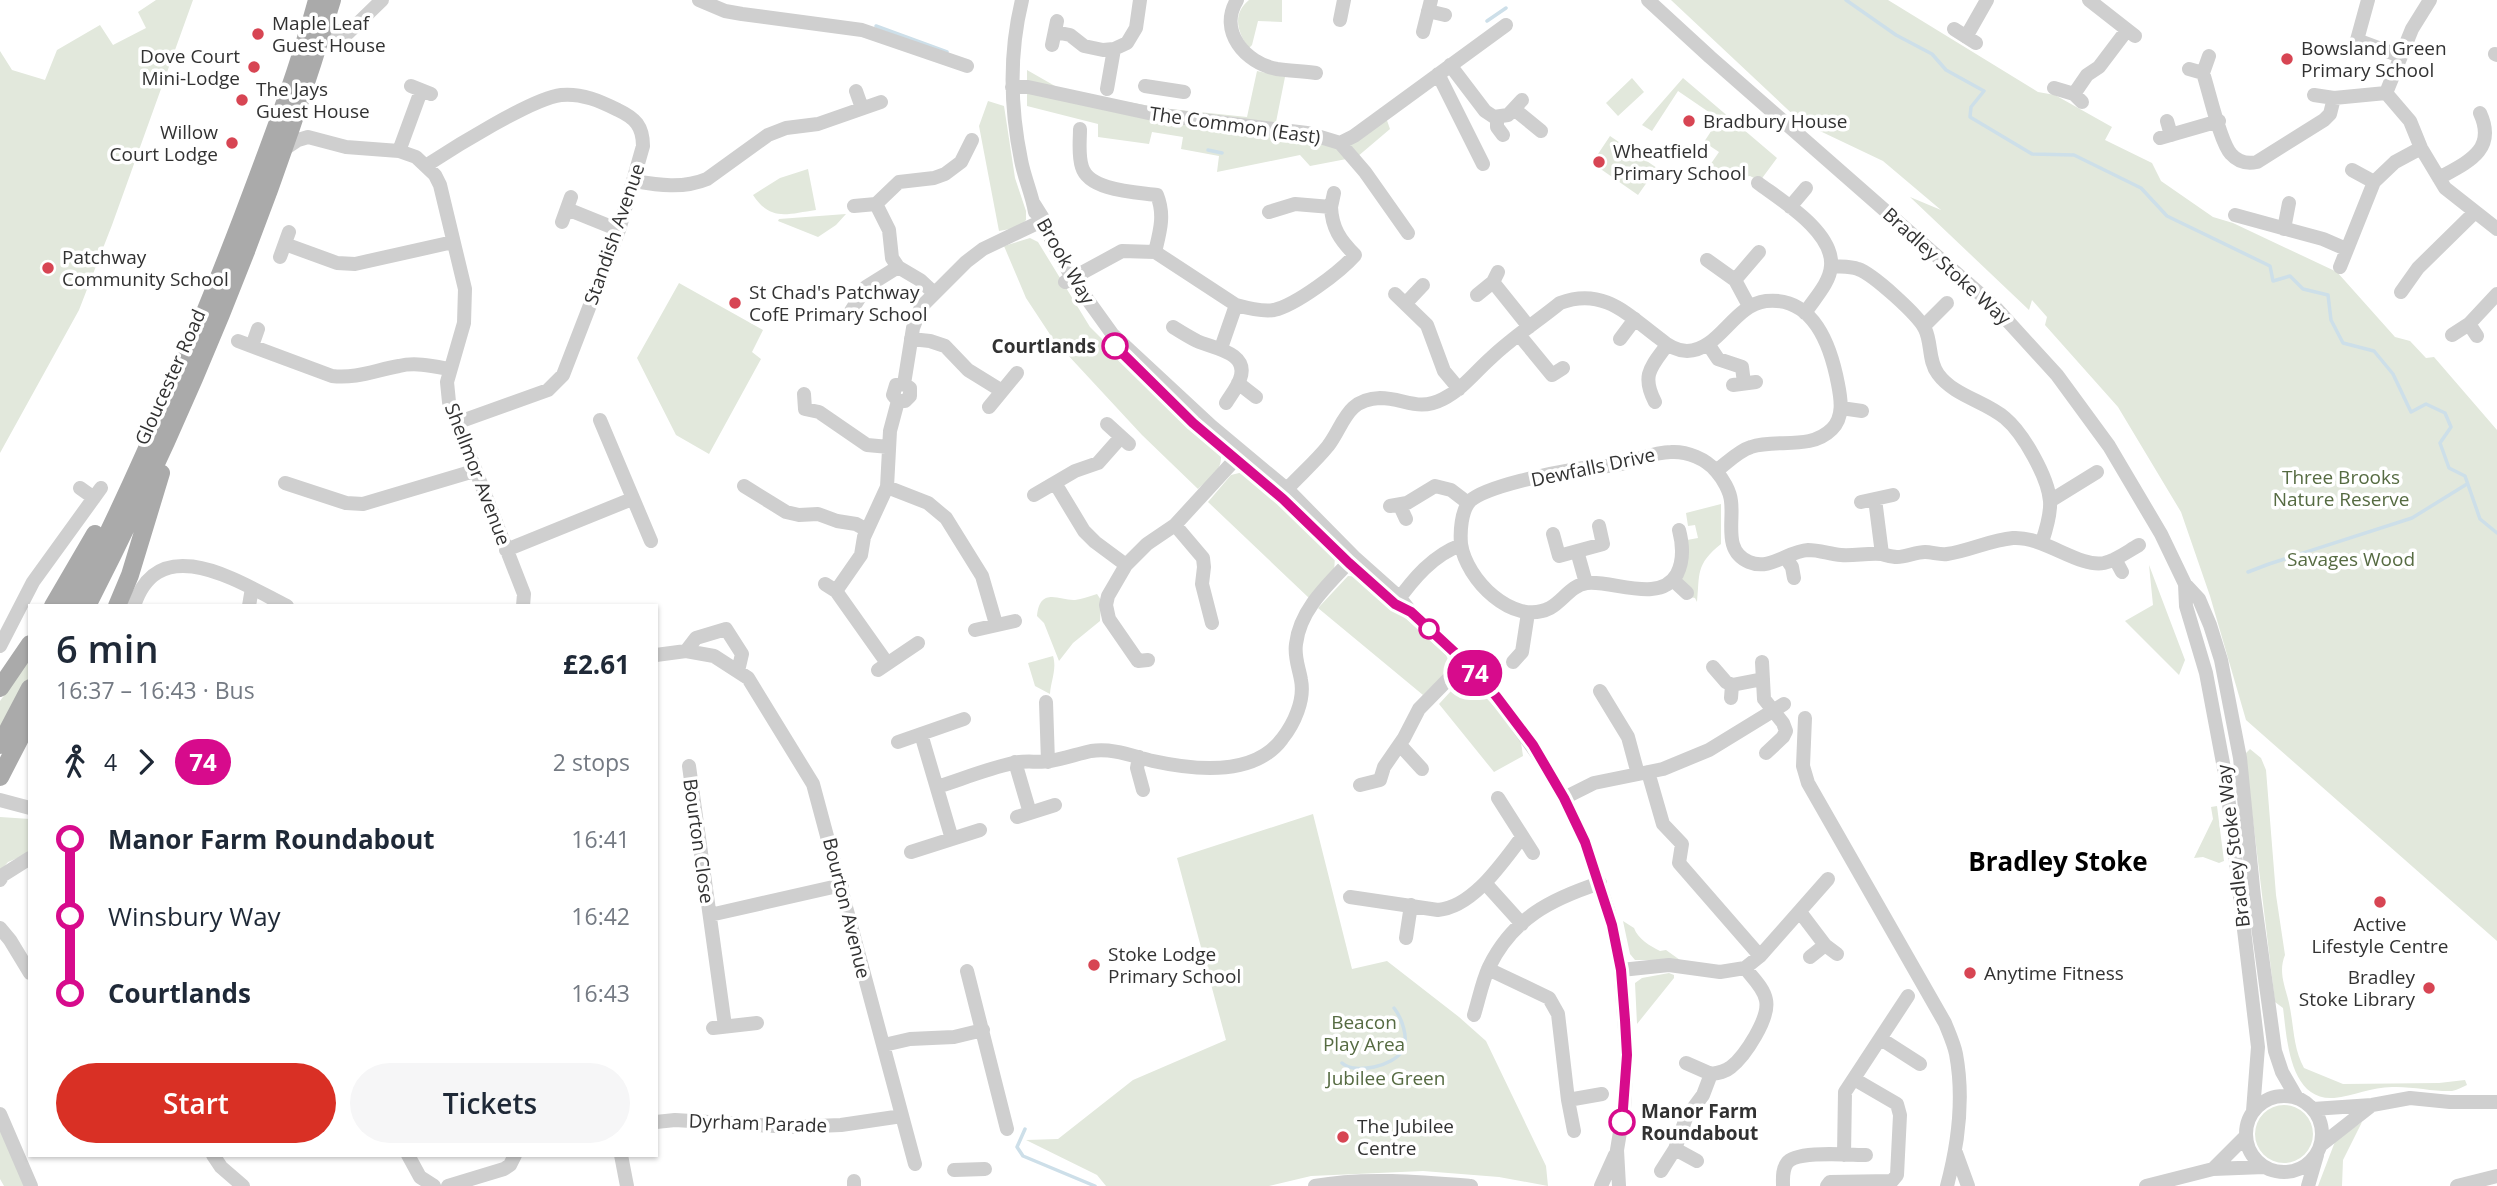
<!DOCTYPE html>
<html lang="en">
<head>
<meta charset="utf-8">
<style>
  :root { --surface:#fff; --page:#f6f6f7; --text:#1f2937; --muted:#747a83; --accent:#d93025 }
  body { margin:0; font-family:"Open Sans",sans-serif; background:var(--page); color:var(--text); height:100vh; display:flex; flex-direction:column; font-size:26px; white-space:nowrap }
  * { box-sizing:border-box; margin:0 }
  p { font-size:23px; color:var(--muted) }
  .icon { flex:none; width:38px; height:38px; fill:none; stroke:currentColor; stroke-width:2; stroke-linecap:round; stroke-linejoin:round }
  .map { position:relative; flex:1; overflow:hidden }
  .panel { position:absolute; left:28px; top:604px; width:630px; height:553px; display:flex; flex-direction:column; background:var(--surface); border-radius:0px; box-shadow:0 2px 5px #0004 }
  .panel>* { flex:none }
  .badge { padding:0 14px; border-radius:23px; font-size:24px; line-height:46px }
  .map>.badge { position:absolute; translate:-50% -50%; box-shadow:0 0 0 4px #fff }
  .legs { display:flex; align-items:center; gap:10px; height:77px; padding:0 28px; font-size:23px }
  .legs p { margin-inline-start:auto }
  .headline { display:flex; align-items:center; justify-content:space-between; height:119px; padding:0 28px }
  h1 { font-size:38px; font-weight:600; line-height:52px }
  .primary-button { display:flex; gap:14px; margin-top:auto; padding:14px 28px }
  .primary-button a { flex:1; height:80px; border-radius:42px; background:var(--accent); color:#fff; font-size:28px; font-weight:600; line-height:80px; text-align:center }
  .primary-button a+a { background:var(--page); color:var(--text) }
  ul { padding:0 28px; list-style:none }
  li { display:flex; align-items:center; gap:24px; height:77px; font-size:26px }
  li i { display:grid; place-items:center; width:10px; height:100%; margin:0 9px; background:currentColor }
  li i::after { content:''; width:18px; height:18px; margin:-9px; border:5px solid; border-radius:50%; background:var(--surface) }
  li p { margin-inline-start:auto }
  li:first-child i { background:linear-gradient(#0000 50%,currentColor 0) }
  li:last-child i { background:linear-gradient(currentColor 50%,#0000 0) }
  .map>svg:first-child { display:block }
  .green { fill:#e2e8dc }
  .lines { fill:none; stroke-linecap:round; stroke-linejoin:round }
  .stream { stroke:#cddfe9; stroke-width:3.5 }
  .minor { stroke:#cfcfcf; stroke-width:14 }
  .major { stroke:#aaa; stroke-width:18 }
  .line-1-casing { stroke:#fff; stroke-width:16 }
  .line-1 { stroke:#d70b8c; stroke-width:10 }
  .poi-dot { fill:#d74553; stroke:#fff; stroke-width:2.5 }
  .stop-1-dot { fill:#fff; stroke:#d70b8c; stroke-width:3.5 }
  .labels { text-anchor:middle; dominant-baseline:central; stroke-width:7; stroke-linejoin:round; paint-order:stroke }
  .poi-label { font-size:19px; fill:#323232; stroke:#fff; text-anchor:start }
  .street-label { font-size:19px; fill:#323232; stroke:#fff }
  .stop-label { font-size:19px; font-weight:bold; fill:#323232; stroke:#fff; text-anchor:end }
  .park-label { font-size:19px; fill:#566b42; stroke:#fff }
  .district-label { font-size:26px; font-weight:bold; fill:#000; stroke:#fff }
</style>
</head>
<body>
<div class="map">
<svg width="2497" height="1186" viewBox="0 0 2497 1186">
  <rect width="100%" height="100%" fill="#fff"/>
  <path class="green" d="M156,0H193L112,225L79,310L0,453V51L12,70L45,80L57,50L100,25L113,45L146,28L138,12Z
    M1249,0H1282V22L1258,21L1252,45L1249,48C1237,32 1232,14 1249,0Z
    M1671,0H1888L2038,92L2055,95L2112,127L2105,140L2152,163L2161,181L2213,217L2233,223L2337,272L2395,337L2410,341L2426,358L2434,357L2497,430V941L2246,720L2210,596L2181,512L2118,407L2045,325L2047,317L2032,300L2029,310L1910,197L1941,210L1883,161L1801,122Z
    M1027,70L1062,90L1161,108L1247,117L1257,71L1285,77L1276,122L1338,139L1383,109L1390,129L1357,157L1310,166L1300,155L1217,172L1219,156L1181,149L1183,137L1152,132L1149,144L1098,137V124L1027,106Z
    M1632,78L1644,92L1618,116L1606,103Z
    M1683,78L1777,158L1760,181L1750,176L1720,180L1710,173L1708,168L1719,152L1704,142L1719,119L1678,91L1652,131L1642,125Z
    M988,101L1004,106L1015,178L1026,211V220L1020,227L999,231L979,126Z
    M1610,136L1657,168L1638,195L1592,163Z
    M808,169L816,210C787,214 771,222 753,195L780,178Z
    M846,214L836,225L818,237L778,221L779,219Z
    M1030,238L1038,242L1090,327L1143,380L1220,450C1225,469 1211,477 1198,489L1142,435L1053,339L1026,298L1004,246Z
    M679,283L763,330L752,352L761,359L709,454L676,435L637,358Z
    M1239,473L1245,474L1335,557L1334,572L1309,598L1208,502L1231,475Z
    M1721,504V544C1695,565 1700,574 1697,602L1695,598L1690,597L1681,577L1687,540L1698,538L1695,525L1688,526L1686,513Z
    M2149,565L2185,660L2179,675L2125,621L2153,605Z
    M1348,576L1360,577L1446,655L1449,661L1448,671L1423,695L1318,608Z
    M1097,594L1101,600L1100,621L1073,643L1059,661L1044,623L1037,616C1040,586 1060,601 1075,600C1082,599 1090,596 1097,594Z
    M1053,656C1057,669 1051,680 1050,694L1035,686L1028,663Z
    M30,659V677L0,734V701Z
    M1463,678C1477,685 1512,725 1520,740C1522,745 1522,751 1523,756L1494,772L1439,704Z
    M2250,749L2261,758L2266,770L2276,895L2285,955C2278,972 2285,986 2289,1003C2294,1026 2293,1048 2304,1068L2343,1084L2439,1083L2465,1080L2467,1085C2462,1087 2457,1090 2452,1091C2436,1092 2411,1086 2392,1087C2372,1087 2353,1096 2334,1098C2289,1101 2287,1038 2283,1008L2275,1002L2245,754Z
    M2217,806L2224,861L2219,863L2203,857L2194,858L2213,819L2211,807Z
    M1313,814L1352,969L1387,961L1459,1017L1486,1041L1546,1166L1548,1186L1499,1177L1423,1171L1311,1176L1269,1186H1106L1097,1175L1026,1140L1058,1139L1133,1080L1226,1040L1177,858Z
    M0,817L30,819V853L8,862L0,871Z
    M1623,921L1634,928C1638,939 1650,946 1660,951L1666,950L1680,960H1635L1630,954Z
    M1669,973L1674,975V978L1637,1024L1635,983L1642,978Z
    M2255 1134a29 29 0 1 1 58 0a29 29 0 1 1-58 0Z
    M2362,1122L2343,1160L2342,1186H2318L2336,1139Z
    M0,1128L25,1186H4L0,1179Z"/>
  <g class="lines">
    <path class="stream" d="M1846,0L1896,35L1932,54L1946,70L1984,91L1971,107L1970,117L2032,154L2074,155L2141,188L2167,216L2270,266L2273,281L2290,276L2303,289L2328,295L2331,320L2343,343L2374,351L2393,374L2411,412L2426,404L2445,413L2451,427L2440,443L2449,468L2465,476L2480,519L2497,533
      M1487,21L1506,8
      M876,26L947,52
      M1208,150L1222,153
      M2248,572L2269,564L2412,518L2467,484
      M1342,1063C1355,1075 1394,1066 1403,1050C1409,1039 1402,1018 1394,1008
      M1025,1129L1017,1147L1023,1156L1095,1186"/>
    <path class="minor" d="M699,0L725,11L742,14L862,30L967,66
      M1022,0C1009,53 1010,106 1021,160C1024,177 1032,194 1035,212
      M1237,0C1218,31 1245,63 1277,69C1290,71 1303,71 1316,73
      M1648,0L1710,57L1995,307L2057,375L2109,446L2161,534L2185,584L2199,599L2210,625L2221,660L2240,758L2254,897L2275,1051L2282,1072L2297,1098
      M2089,0L2135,36
      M2430,0L2412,29L2386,93L2410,121L2421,148L2445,188L2497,229
      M1428,11L1445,15
      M1340,20L1344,0
      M324,28L348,33L382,0
      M1954,29L1976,43
      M1055,32L1070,35L1084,46L1103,50L1114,49L1127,43L1136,28L1140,0
      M1423,32L1431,0
      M1966,37L1987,0
      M2357,40L2400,56
      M1052,45L1057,21
      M2351,48L2357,40L2368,0
      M2495,54L2497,55
      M1450,65L1485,111L1494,117L1508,115L1522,100
      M2189,69L2203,73L2209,56
      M2203,73C2209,91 2220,142 2231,154C2238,162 2247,164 2257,162L2324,120L2330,114L2334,98
      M1438,74L1483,164
      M411,86L431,94
      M1145,86L1184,92
      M1012,87H1028L1153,114L1307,133L1340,143L1354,136L1506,25
      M2054,88L2074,94L2082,102
      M1107,89L1114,49
      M856,91L862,108
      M2074,94L2087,75L2099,67L2127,30
      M2314,95L2334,98L2386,93
      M1514,109L1541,131
      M1497,117V127L1503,135
      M2167,121L2171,135
      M1080,129C1080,141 1078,155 1082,167C1089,191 1136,192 1157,195C1165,215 1160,231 1155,252
      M2160,138L2219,121
      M1340,143L1365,172L1408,233
      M283,150L298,140L308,137L346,147L399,151L416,157L435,175L440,185L465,289L464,323L447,382L449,402L524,594L523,606
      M399,151L421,91
      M427,165C453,148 533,98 561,95C582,93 600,101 618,110C635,118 643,126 643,146L619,230L563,375L548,390L456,423
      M2352,170L2374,182
      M2439,178C2468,162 2497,150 2480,113
      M634,181C658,185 683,189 707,179L768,135L786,128L818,124L881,102
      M1758,183C1782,201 1834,232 1831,266C1830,283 1814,299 1805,313
      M876,204L889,230L892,258L898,267L920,280L934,293
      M1034,204L1044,220L1052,241L1072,278L1113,335L1211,426L1289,491L1354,557L1400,598L1411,612L1465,662L1496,696L1543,762L1564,798L1585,842L1609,913L1620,964L1627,1055L1624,1108L1617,1150L1619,1186
      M854,206L876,204L899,182L934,178L945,174L961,162L972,140
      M1331,207L1334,193
      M1790,207L1806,188
      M567,209L619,230
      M2235,215L2323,239L2346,249
      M562,222L571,197
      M2284,229L2289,203
      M285,244L337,263L355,264L453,242
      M280,257L289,232
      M1707,260L1735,280L1749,306
      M1831,266C1840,267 1850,266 1858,269C1873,274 1918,315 1925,329C1932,343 1928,361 1938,374C1954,396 1985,401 2005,418C2023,433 2048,477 2050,501C2051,514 2046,530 2042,542
      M2340,267L2374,182L2395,162L2421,148
      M1735,280L1759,252
      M1065,282L1122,251L1155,252L1236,305C1247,308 1263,312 1274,310C1296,305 1340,272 1355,255C1340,240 1332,228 1331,207L1295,204L1269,212
      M1493,282L1529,327
      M2401,292L2418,268L2474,213
      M1395,294L1427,325L1444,371L1459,389
      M1477,295L1493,282L1498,272
      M1406,303L1423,285
      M848,316L866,287L898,267
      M2469,324L2477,336
      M1924,326L1947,303
      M1173,327C1181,332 1189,337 1197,341C1212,348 1250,352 1240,379C1237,388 1230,396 1226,403
      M2452,335L2469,324L2497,294
      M1520,336L1552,375L1563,368
      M911,339L930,341L945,346L968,370L1002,391
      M1620,339L1635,319
      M238,341L332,376C356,379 376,370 399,366C415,362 433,366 449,369
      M1708,344L1718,359L1742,367L1744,383
      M252,346L258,329
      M1221,348L1236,305
      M1238,383L1256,397
      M904,384L896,385L893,395L898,401H905L910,396V388L904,384L913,328L921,307L966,262L983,249L1044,220
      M1733,385L1756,382
      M804,394L805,409L819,412L867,445L889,447
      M1655,402C1641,375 1651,367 1667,345
      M989,407L1017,373
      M1841,408L1862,411
      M600,420L651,541
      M1107,424L1129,444
      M285,483L346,503L363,504L474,471
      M1055,483L1084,531L1095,542L1126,565
      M744,486L786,512L799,515L818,514L837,521L856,524L867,530
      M887,487L928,503L946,518L982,576L996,624
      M80,488L94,498
      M1287,489C1300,475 1316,461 1328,446C1344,425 1346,399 1380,398C1404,398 1418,412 1443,399C1463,389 1476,371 1492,357C1513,337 1538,321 1560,303C1603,287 1627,314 1659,338C1667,345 1676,351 1687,351C1720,350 1733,305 1766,301C1814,296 1831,347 1838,384C1841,399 1844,417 1832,429C1810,451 1777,438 1751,447C1738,451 1727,463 1716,471
      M1034,495L1075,471L1098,463L1121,437
      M1875,499L1882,554
      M2050,501L2097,472
      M1861,502L1893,495
      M1390,506L1407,503L1435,486L1451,490L1468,503
      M1400,506L1406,519
      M1175,525L1203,558L1204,567L1202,584L1212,623
      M1679,530C1683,545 1684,560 1677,574C1660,604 1613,580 1587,583C1571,585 1563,601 1550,608C1513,627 1466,579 1461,544C1460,532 1461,511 1470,501C1486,486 1553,473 1577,469C1590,467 1603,467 1616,465C1635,462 1652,452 1671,452C1687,451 1706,459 1716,471C1723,479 1730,491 1731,501C1734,522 1723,551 1749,562C1770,571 1788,551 1808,550C1819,550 1830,554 1841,555C1854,556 1867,553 1881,554C1886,555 1892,557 1897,557C1906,557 1916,552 1925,552C1932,552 1940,555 1947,554C1969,551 1990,540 2013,538C2044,536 2079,568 2104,563C2117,560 2128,551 2139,545
      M1553,534L1559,556L1603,544L1599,526
      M506,550L632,499
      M1577,551L1586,583
      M1786,558L1792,567L1794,578
      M2115,559L2122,572
      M1673,580L1687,593
      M825,584L836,591L887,663
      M2185,584L2186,606L2206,673L2226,779L2258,1047L2253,1111
      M836,591L861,555L864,537L887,487L890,431L898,401
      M1396,603C1413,579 1433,555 1461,545
      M134,606C159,528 242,584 287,606
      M249,606L252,588
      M975,630L1015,621
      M0,646L33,582L101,488
      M686,651L696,638L726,629L742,654L738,671
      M656,655L686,651L714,656L748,678L813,784L915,1164
      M1148,660L1138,661L1109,619L1106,605L1108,596L1126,565L1147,544L1175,525L1242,452
      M1513,662L1522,652L1528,613
      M1762,662L1764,699L1783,723L1786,731L1783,737L1766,753
      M1713,667L1726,682L1732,685L1731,698
      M878,670L918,643
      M1732,685L1763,679
      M1600,691L1628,737L1638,774
      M1046,702L1048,762
      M1805,718L1803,766L1808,783L1945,1023C1949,1033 1954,1044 1956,1054C1964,1097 1958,1145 1947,1186
      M921,734L952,839
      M898,742L964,719
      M1400,745L1422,769
      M1139,757L1137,768L1143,790
      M1015,762L1030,813
      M689,766L725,1026
      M1648,772L1663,824L1682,844L1679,863L1760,956
      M1360,785L1380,780L1384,767L1404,738L1419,709L1465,662
      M937,787C962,779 987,769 1013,763C1025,760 1038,763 1050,761C1064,759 1077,754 1091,751C1114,748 1132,756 1153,761C1194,770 1254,777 1282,739C1294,724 1305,700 1301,680C1299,668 1294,657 1296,644C1300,608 1331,582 1354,557
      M1498,798L1533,853
      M1564,798L1594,783L1663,769L1709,750L1784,704
      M0,800L30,808
      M1017,817L1055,805
      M911,852L980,830
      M0,880L3,875L30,858
      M1485,883L1522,924
      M1350,897L1438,910C1473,907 1502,863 1522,837
      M1800,912L1825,945L1837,954
      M710,915L842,885
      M0,928L10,940L30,973
      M1406,938L1411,905
      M1810,957L1825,945
      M1488,969L1549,998L1558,1014L1568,1100L1574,1131
      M1621,970L1669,965L1720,972L1745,968L1760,956L1828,879
      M967,971L1007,1129
      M1474,1015C1479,999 1482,982 1489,967C1513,918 1551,899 1600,883
      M713,1028L757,1023
      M1881,1039L1920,1064
      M884,1045L910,1039L954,1037L983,1030
      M1686,1063L1711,1074
      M2246 1134a38 38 0 1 1 76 0a38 38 0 1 1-76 0Z
      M1568,1100L1602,1094
      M2313,1109L2372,1105L2410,1098L2450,1102H2497
      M0,1114L31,1186
      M656,1122L675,1120L791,1127L841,1125L902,1116
      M2321,1145L2372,1105
      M1675,1149L1697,1161
      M1956,1153L1968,1186
      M213,1155L221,1167L243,1186
      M408,1155L420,1177L434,1186
      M621,1155L627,1186
      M1844,1155L1845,1092L1908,996
      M2213,1169L2245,1137
      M954,1170L985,1169
      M1661,1171L1675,1149L1686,1118L1703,1095L1711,1074C1719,1073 1725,1072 1731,1067C1745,1056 1770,1018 1766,1000C1764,988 1752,977 1745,968
      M854,1181V1186
      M448,1186L504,1169L510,1165L515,1155
      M1315,1186C1363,1177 1422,1182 1471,1186
      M1601,1186L1615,1155
      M1783,1186C1783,1178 1782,1170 1787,1163C1796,1150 1849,1155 1866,1155
      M1827,1186L1830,1182L1892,1181L1897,1175L1900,1115L1897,1104L1854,1079
      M2146,1186L2213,1169L2264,1167
      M2308,1186L2317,1155
      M2457,1186L2497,1176"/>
    <path class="major" d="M53,606L95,534
      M72,606C136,481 191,351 241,221C268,149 297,75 317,0
      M87,606C186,412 270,208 332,0
      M117,606L130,575L161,473
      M0,688L30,644
      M0,745L30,688
      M0,777L30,719"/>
  </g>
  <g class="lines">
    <defs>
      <path id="line-1" d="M1115,346L1193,423L1283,499L1349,563L1395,604L1411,612L1465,662L1496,696L1533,745L1564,798L1585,842L1612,925L1621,970L1625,1020L1627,1055L1622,1122"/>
    </defs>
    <use href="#line-1" class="line-1-casing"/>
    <use href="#line-1" class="line-1"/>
  </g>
  <g class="poi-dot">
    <circle cx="258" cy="34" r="7"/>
    <circle cx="2287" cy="59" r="7"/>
    <circle cx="254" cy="67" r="7"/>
    <circle cx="242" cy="100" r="7"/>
    <circle cx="1689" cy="121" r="7"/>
    <circle cx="232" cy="143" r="7"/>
    <circle cx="1599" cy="162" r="7"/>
    <circle cx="48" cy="268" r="7"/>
    <circle cx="735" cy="303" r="7"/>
    <circle cx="2380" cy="902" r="7"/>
    <circle cx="1094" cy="965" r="7"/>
    <circle cx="1970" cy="973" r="7"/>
    <circle cx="2429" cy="988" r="7"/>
    <circle cx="1343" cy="1137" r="7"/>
  </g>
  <g class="stop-1-dot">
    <circle cx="1115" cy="346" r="12"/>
    <circle cx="1429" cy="629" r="9"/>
    <circle cx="1622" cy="1122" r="12"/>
  </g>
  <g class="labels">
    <g class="poi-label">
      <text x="272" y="23">Maple Leaf<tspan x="272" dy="22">Guest House</tspan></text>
      <text x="2301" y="48">Bowsland Green<tspan x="2301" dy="22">Primary School</tspan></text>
      <text x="240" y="56" text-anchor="end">Dove Court<tspan x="240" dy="22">Mini-Lodge</tspan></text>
      <text x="256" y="89">The Jays<tspan x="256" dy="22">Guest House</tspan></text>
      <text x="1703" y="121">Bradbury House</text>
      <text x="218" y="132" text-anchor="end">Willow<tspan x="218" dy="22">Court Lodge</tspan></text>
      <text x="1613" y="151">Wheatfield<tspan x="1613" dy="22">Primary School</tspan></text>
      <text x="62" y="257">Patchway<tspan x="62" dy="22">Community School</tspan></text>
      <text x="749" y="292">St Chad's Patchway<tspan x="749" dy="22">CofE Primary School</tspan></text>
      <text x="2380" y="924" text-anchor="middle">Active<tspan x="2380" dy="22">Lifestyle Centre</tspan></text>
      <text x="1108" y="954">Stoke Lodge<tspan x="1108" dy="22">Primary School</tspan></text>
      <text x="1984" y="973">Anytime Fitness</text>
      <text x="2415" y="977" text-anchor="end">Bradley<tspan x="2415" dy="22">Stoke Library</tspan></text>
      <text x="1357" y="1126">The Jubilee<tspan x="1357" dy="22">Centre</tspan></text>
    </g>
    <g class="street-label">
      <text transform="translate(1235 125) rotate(8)">The Common (East)</text>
      <text transform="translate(614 234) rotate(-71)">Standish Avenue</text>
      <text transform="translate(1066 261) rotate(60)">Brook Way</text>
      <text transform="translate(1947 266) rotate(42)">Bradley Stoke Way</text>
      <text transform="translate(170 377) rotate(-66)">Gloucester Road</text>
      <text transform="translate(1593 467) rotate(-12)">Dewfalls Drive</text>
      <text transform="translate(478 474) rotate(69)">Shellmor Avenue</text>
      <text transform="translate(699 841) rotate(82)">Bourton Close</text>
      <text transform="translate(2233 846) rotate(-97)">Bradley Stoke Way</text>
      <text transform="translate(847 908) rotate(76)">Bourton Avenue</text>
      <text transform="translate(758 1123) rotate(2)">Dyrham Parade</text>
    </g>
    <g class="stop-label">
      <text x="1096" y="346">Courtlands</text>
      <text x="1641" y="1111" text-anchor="start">Manor Farm<tspan x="1641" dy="22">Roundabout</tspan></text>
    </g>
    <g class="park-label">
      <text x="2341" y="477">Three Brooks<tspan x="2341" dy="22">Nature Reserve</tspan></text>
      <text x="2351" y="559">Savages Wood</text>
      <text x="1364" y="1022">Beacon<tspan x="1364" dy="22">Play Area</tspan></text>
      <text x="1386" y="1078">Jubilee Green</text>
    </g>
    <g class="district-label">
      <text x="2058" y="861">Bradley Stoke</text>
    </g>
  </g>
</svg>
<b class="badge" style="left:1475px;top:673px;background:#d70b8c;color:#fff">74</b>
<section class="panel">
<div class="headline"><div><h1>6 min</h1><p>16:37 – 16:43 · Bus</p></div><b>£2.61</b></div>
<div class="legs"><svg class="icon" aria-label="walk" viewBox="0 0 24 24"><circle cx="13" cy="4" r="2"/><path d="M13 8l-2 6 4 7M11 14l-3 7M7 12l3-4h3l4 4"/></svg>4<svg class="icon" aria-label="forward" viewBox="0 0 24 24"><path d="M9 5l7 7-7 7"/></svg><b class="badge" style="background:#d70b8c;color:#fff">74</b><p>2 stops</p></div>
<ul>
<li><i style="color:#d70b8c"></i><b>Manor Farm Roundabout</b><p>16:41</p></li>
<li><i style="color:#d70b8c"></i><span>Winsbury Way</span><p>16:42</p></li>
<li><i style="color:#d70b8c"></i><b>Courtlands</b><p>16:43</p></li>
</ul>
<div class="primary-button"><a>Start</a><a>Tickets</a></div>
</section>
</div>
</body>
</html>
